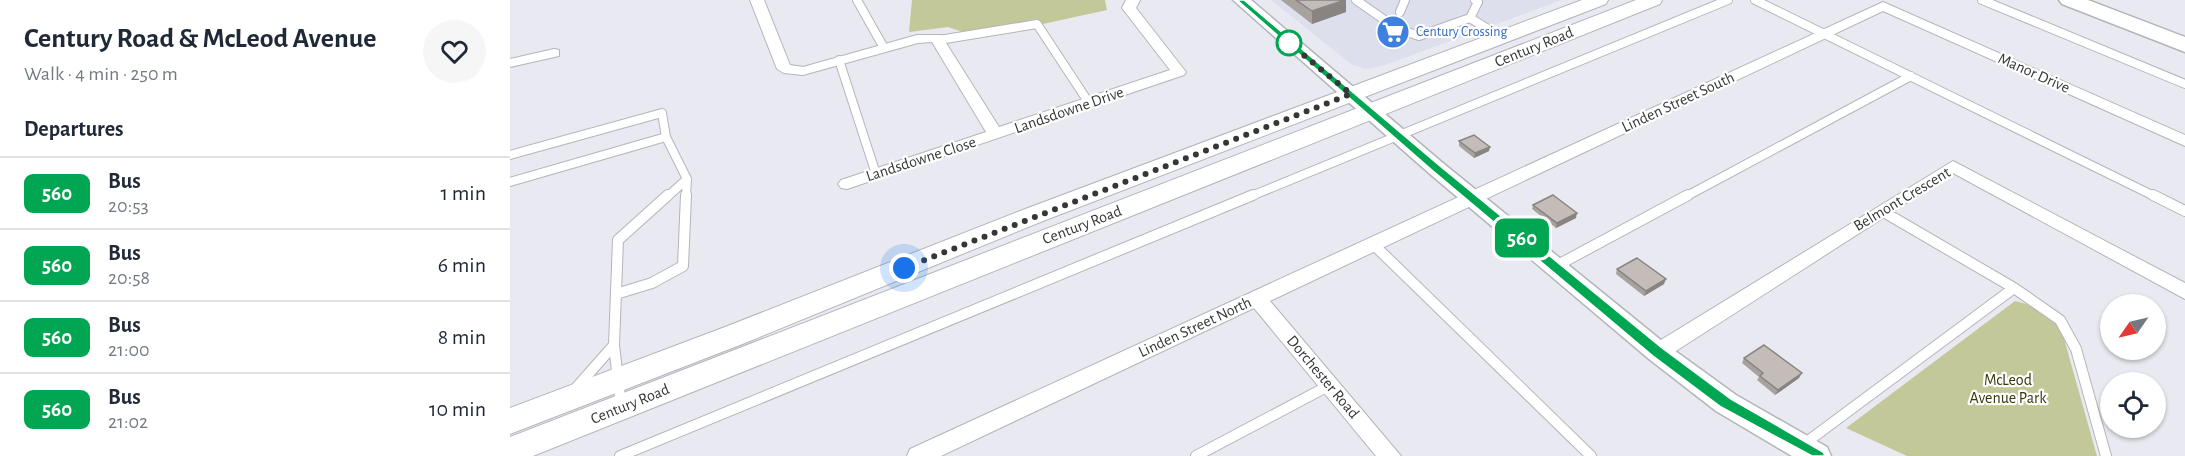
<!DOCTYPE html>
<html lang="en">
<head>
<meta charset="utf-8">
<style>
  :root { --surface:#fff; --page:#f6f6f7; --text:#1f2937; --muted:#747a83; --line:#e0e1e3 }
  body { margin:0; font-family:"Alegreya Sans",sans-serif; background:var(--page); color:var(--text); height:100vh; display:flex; flex-direction:column; font-size:22px; white-space:nowrap }
  * { box-sizing:border-box; margin:0 }
  p { font-size:20px; color:var(--muted) }
  .icon { flex:none; width:33px; height:33px; fill:none; stroke:currentColor; stroke-width:2; stroke-linecap:round; stroke-linejoin:round }
  .map { position:relative; flex:1; overflow:hidden }
  .sheet { display:flex; flex-direction:column; background:var(--surface); width:510px }
  .sheet>* { flex:none }
  .badge { padding:0 12px; border-radius:9px; font-size:21px; line-height:39px }
  .needle { width:39px; rotate:236deg }
  .tools { position:absolute; left:1590px; top:294px; display:grid; gap:12px }
  .tools a { display:grid; place-items:center; width:66px; height:66px; border-radius:50%; background:var(--surface); box-shadow:0 2px 4px #0004; font-size:30px }
  .you { position:absolute; width:30px; height:30px; margin:-15px; border:4px solid #fff; border-radius:50%; background:#1a73e8; box-shadow:0 0 0 9px #1a73e833 }
  .map>.badge { position:absolute; translate:-50% -50%; box-shadow:0 0 0 3px #fff }
  h2 { padding:0 24px; font-size:22px; line-height:54px }
  .round { display:grid; place-items:center; flex:none; width:63px; height:63px; border-radius:32px; background:var(--page) }
  .headline { display:flex; align-items:center; justify-content:space-between; height:102px; padding:0 24px }
  h1 { font-size:28px; font-weight:700; line-height:45px }
  ul { padding:0; list-style:none }
  li { display:flex; align-items:center; gap:18px; height:72px; padding:0 24px; border-top:2px solid var(--line) }
  li div { flex:1 }
  li b { display:block; font-size:22px }
  li em { font-style:normal }
  li .badge { min-width:66px; font-weight:700; text-align:center }
  main { display:flex; flex:1; min-height:0 }
  .map>svg:first-child { display:block }
  .built { fill:#dddfed }
  .green { fill:#c2c897 }
  .lines { fill:none; stroke-linecap:round; stroke-linejoin:round }
  .service-far1-casing { stroke:#b4b5bb; stroke-width:10 }
  .service-casing { stroke:#b4b5bb; stroke-width:12 }
  .minor-casing { stroke:#b4b5bb; stroke-width:2 }
  .tertiary-casing { stroke:#b4b5bb; stroke-width:3 }
  .secondary-casing { stroke:#b4b5bb; stroke-width:2 }
  .primary-casing { stroke:#b4b5bb; stroke-width:3 }
  .service-far1 { stroke:#fff; stroke-width:8 }
  .service { stroke:#fff; stroke-width:10 }
  .minor { fill:#fff; fill-rule:evenodd }
  .tertiary { fill:#fff; fill-rule:evenodd }
  .secondary { fill:#fff; fill-rule:evenodd }
  .primary { fill:#fff; fill-rule:evenodd }
  .wall { fill:#a8a29e }
  .shaded-wall { fill:#888481 }
  .building { fill:#c3bcb8; stroke:#888481; stroke-width:1.5 }
  .line { fill:#00a651; stroke:#fff; stroke-width:1.5 }
  .walk { stroke:#353638; stroke-width:6; stroke-dasharray:0 10.8 }
  .stop-dot { fill:#fff; stroke:#00a651; stroke-width:3 }
  .labels { text-anchor:middle; dominant-baseline:central; stroke-width:4.5; stroke-linejoin:round; paint-order:stroke }
  .far-shop-label { font-size:14px; fill:#366cbe; stroke:#fff; text-anchor:start }
  .street-label { font-size:16px; fill:#353638; stroke:#fff }
  .park-label { font-size:16px; fill:#363908; stroke:#fff }
</style>
</head>
<body>
<main>
<section class="sheet">
<div class="headline"><div><h1>Century Road &amp; McLeod Avenue</h1><p>Walk · 4 min · 250 m</p></div><a class="round"><svg class="icon" aria-label="heart" viewBox="0 0 24 24"><path d="M12 20l-8-8c-3-5 5-10 8-4 3-6 11-1 8 4z"/></svg></a></div>
<h2>Departures</h2>
<ul>
<li><span class="badge" style="background:#00a651;color:#fff">560</span><div><b>Bus</b><p>20:53</p></div><em>1 min</em></li>
<li><span class="badge" style="background:#00a651;color:#fff">560</span><div><b>Bus</b><p>20:58</p></div><em>6 min</em></li>
<li><span class="badge" style="background:#00a651;color:#fff">560</span><div><b>Bus</b><p>21:00</p></div><em>8 min</em></li>
<li><span class="badge" style="background:#00a651;color:#fff">560</span><div><b>Bus</b><p>21:02</p></div><em>10 min</em></li>
</ul>
</section>
<div class="map">
<svg width="1675" height="456" viewBox="0 0 1675 456">
  <rect width="100%" height="100%" fill="#e9eaf1"/>
  <path class="built" d="M761,0H1052L872,66L855,69L841,64Z"/>
  <path class="green" d="M402,0H595L597,10L533,24L526,19L456,33L438,27L399,32Z
    M1505,301C1525,306 1538,312 1551,328L1587,456H1397L1336,428Z"/>
  <g class="lines">
    <defs>
      <path id="service-far1" d="M347,0L374,48
        M846,0L886,28L909,36L960,18L991,37
        M1245,0L1646,197
        M1472,0L1675,84
        M890,12L895,0
        M960,18L968,2L965,0
        M429,40L527,24L579,103
        M329,60L366,174
        M0,155L152,113L156,137L177,179L176,197
        M0,182L156,137
        M157,197L177,179
        M739,197L1218,0
        M1175,197L1401,76"/>
      <path id="service" d="M1643,195L1675,211
        M1372,211L1504,288L1550,320L1566,349L1596,456
        M863,244L1081,456
        M1046,266L1178,195
        M106,294L142,283L173,266L176,195
        M66,388L104,345
        M111,406L104,345L108,240L158,195
        M1294,444L1504,288
        M110,456L743,195
        M686,456L820,385"/>
      <path id="minor" d="M240,0H254L280,65L293,67L407,35H431L489,127L660,70L612,8L616,0H630L626,8L676,72L674,75L337,189L331,188L328,184L331,180L476,132L422,42L408,43L293,75L274,73L267,69Z
        M1373,2L1675,135V146L1373,11L760,301L891,456H866L744,308L431,456H397L400,449Z
        M44,49L49,50V56L0,67V59Z
        M1443,161L1675,283V299L1443,173L1155,358L1148,360L1141,358L1138,352L1141,346Z"/>
      <path id="tertiary" d="M723,0H741L934,164L1157,345L1226,395L1317,447L1321,456H1282L1206,411L1139,359L920,174Z"/>
      <path id="secondary" d="M1072,0H1098L1096,4L528,223L235,343L0,434V408L215,327L510,211Z
        M1126,0H1152L1150,4L23,456H0V437Z"/>
      <path id="primary" d="M1549,0H1578L1675,37V52L1552,4Z"/>
    </defs>
    <use href="#service-far1" class="service-far1-casing"/>
    <use href="#service" class="service-casing"/>
    <use href="#minor" class="minor-casing"/>
    <use href="#tertiary" class="tertiary-casing"/>
    <use href="#secondary" class="secondary-casing"/>
    <use href="#primary" class="primary-casing"/>
    <use href="#service-far1" class="service-far1"/>
    <use href="#service" class="service"/>
    <use href="#minor" class="minor"/>
    <use href="#tertiary" class="tertiary"/>
    <use href="#secondary" class="secondary"/>
    <use href="#primary" class="primary"/>
  </g>
  <path class="wall" d="M771,0H836V12L802,24Z
    M949,141L979,151L964,158L949,146Z
    M1023,205L1066,218L1046,228L1022,209Z
    M1107,269L1154,284L1134,296L1106,274Z
    M1234,358L1289,378L1265,395L1247,380L1249,377L1232,363Z"/>
  <path class="shaded-wall" d="M836,0V12L802,24V11Z
    M980,147L979,151L964,158L965,153Z
    M1067,213L1066,218L1046,228L1047,223Z
    M1156,279L1154,284L1134,296L1136,291Z
    M1292,373L1289,378L1265,395L1268,390Z"/>
  <path class="building" d="M786,0H835L802,11Z
    M964,135L980,147L965,153L949,141Z
    M1043,195L1067,213L1047,223L1023,205Z
    M1127,258L1156,279L1136,291L1107,269Z
    M1254,345L1292,373L1268,390L1250,376L1253,373L1234,358Z"/>
  <path class="line" d="M727,0H734L930,166L1152,348L1221,399L1313,452L1315,456H1302L1211,407L1143,356L923,171Z"/>
  <g class="lines">
    <path class="walk" d="M394,268L841,94L779,43"/>
  </g>
  <defs>
    <symbol id="supermarket-disc" viewBox="-11 -11 22 22"><circle r="9.5" fill="#3f7fe0" stroke="#fff"/><path d="M-6-5.5h2.5l.6 2H6L4.5 2H-2.5L-4.4-4H-6ZM-1.5 3.2a1.3 1.3 0 1 0 .1 0ZM3 3.2a1.3 1.3 0 1 0 .1 0Z" fill="#fff"/></symbol>
  </defs>
  <g fill-rule="evenodd">
    <use href="#supermarket-disc" x="864" y="13" width="38" height="38"/>
  </g>
  <circle class="stop-dot" cx="779" cy="43" r="12"/>
  <g class="labels">
    <g class="far-shop-label">
      <text x="906" y="32">Century Crossing</text>
    </g>
    <g class="street-label">
      <text transform="translate(1024 47) rotate(-22)">Century Road</text>
      <text transform="translate(1524 73) rotate(24)">Manor Drive</text>
      <text transform="translate(1168 102) rotate(-25)">Linden Street South</text>
      <text transform="translate(559 110) rotate(-19)">Landsdowne Drive</text>
      <text transform="translate(411 159) rotate(-18)">Landsdowne Close</text>
      <text transform="translate(1392 199) rotate(-31)">Belmont Crescent</text>
      <text transform="translate(572 225) rotate(-21)">Century Road</text>
      <text transform="translate(685 327) rotate(-25)">Linden Street North</text>
      <text transform="translate(813 377) rotate(50)">Dorchester Road</text>
      <text transform="translate(120 404) rotate(-22)">Century Road</text>
    </g>
    <g class="park-label">
      <text x="1498" y="380">McLeod<tspan x="1498" dy="18">Avenue Park</tspan></text>
    </g>
  </g>
</svg>
<div class="tools">
<a><svg class="needle" viewBox="-14 -14 28 28"><path d="M0-13l5 13h-10z" fill="#e53935"/><path d="M0 13l5-13h-10z" fill="#747a83"/></svg></a>
<a><svg class="icon" aria-label="locate" viewBox="0 0 24 24"><circle cx="12" cy="12" r="6"/><path d="M12 2v4M12 18v4M2 12h4M18 12h4"/></svg></a>
</div>
<div class="you" style="left:394px;top:268px"></div>
<b class="badge" style="left:1012px;top:238px;background:#00a651;color:#fff">560</b>
</div>
</main>
</body>
</html>
